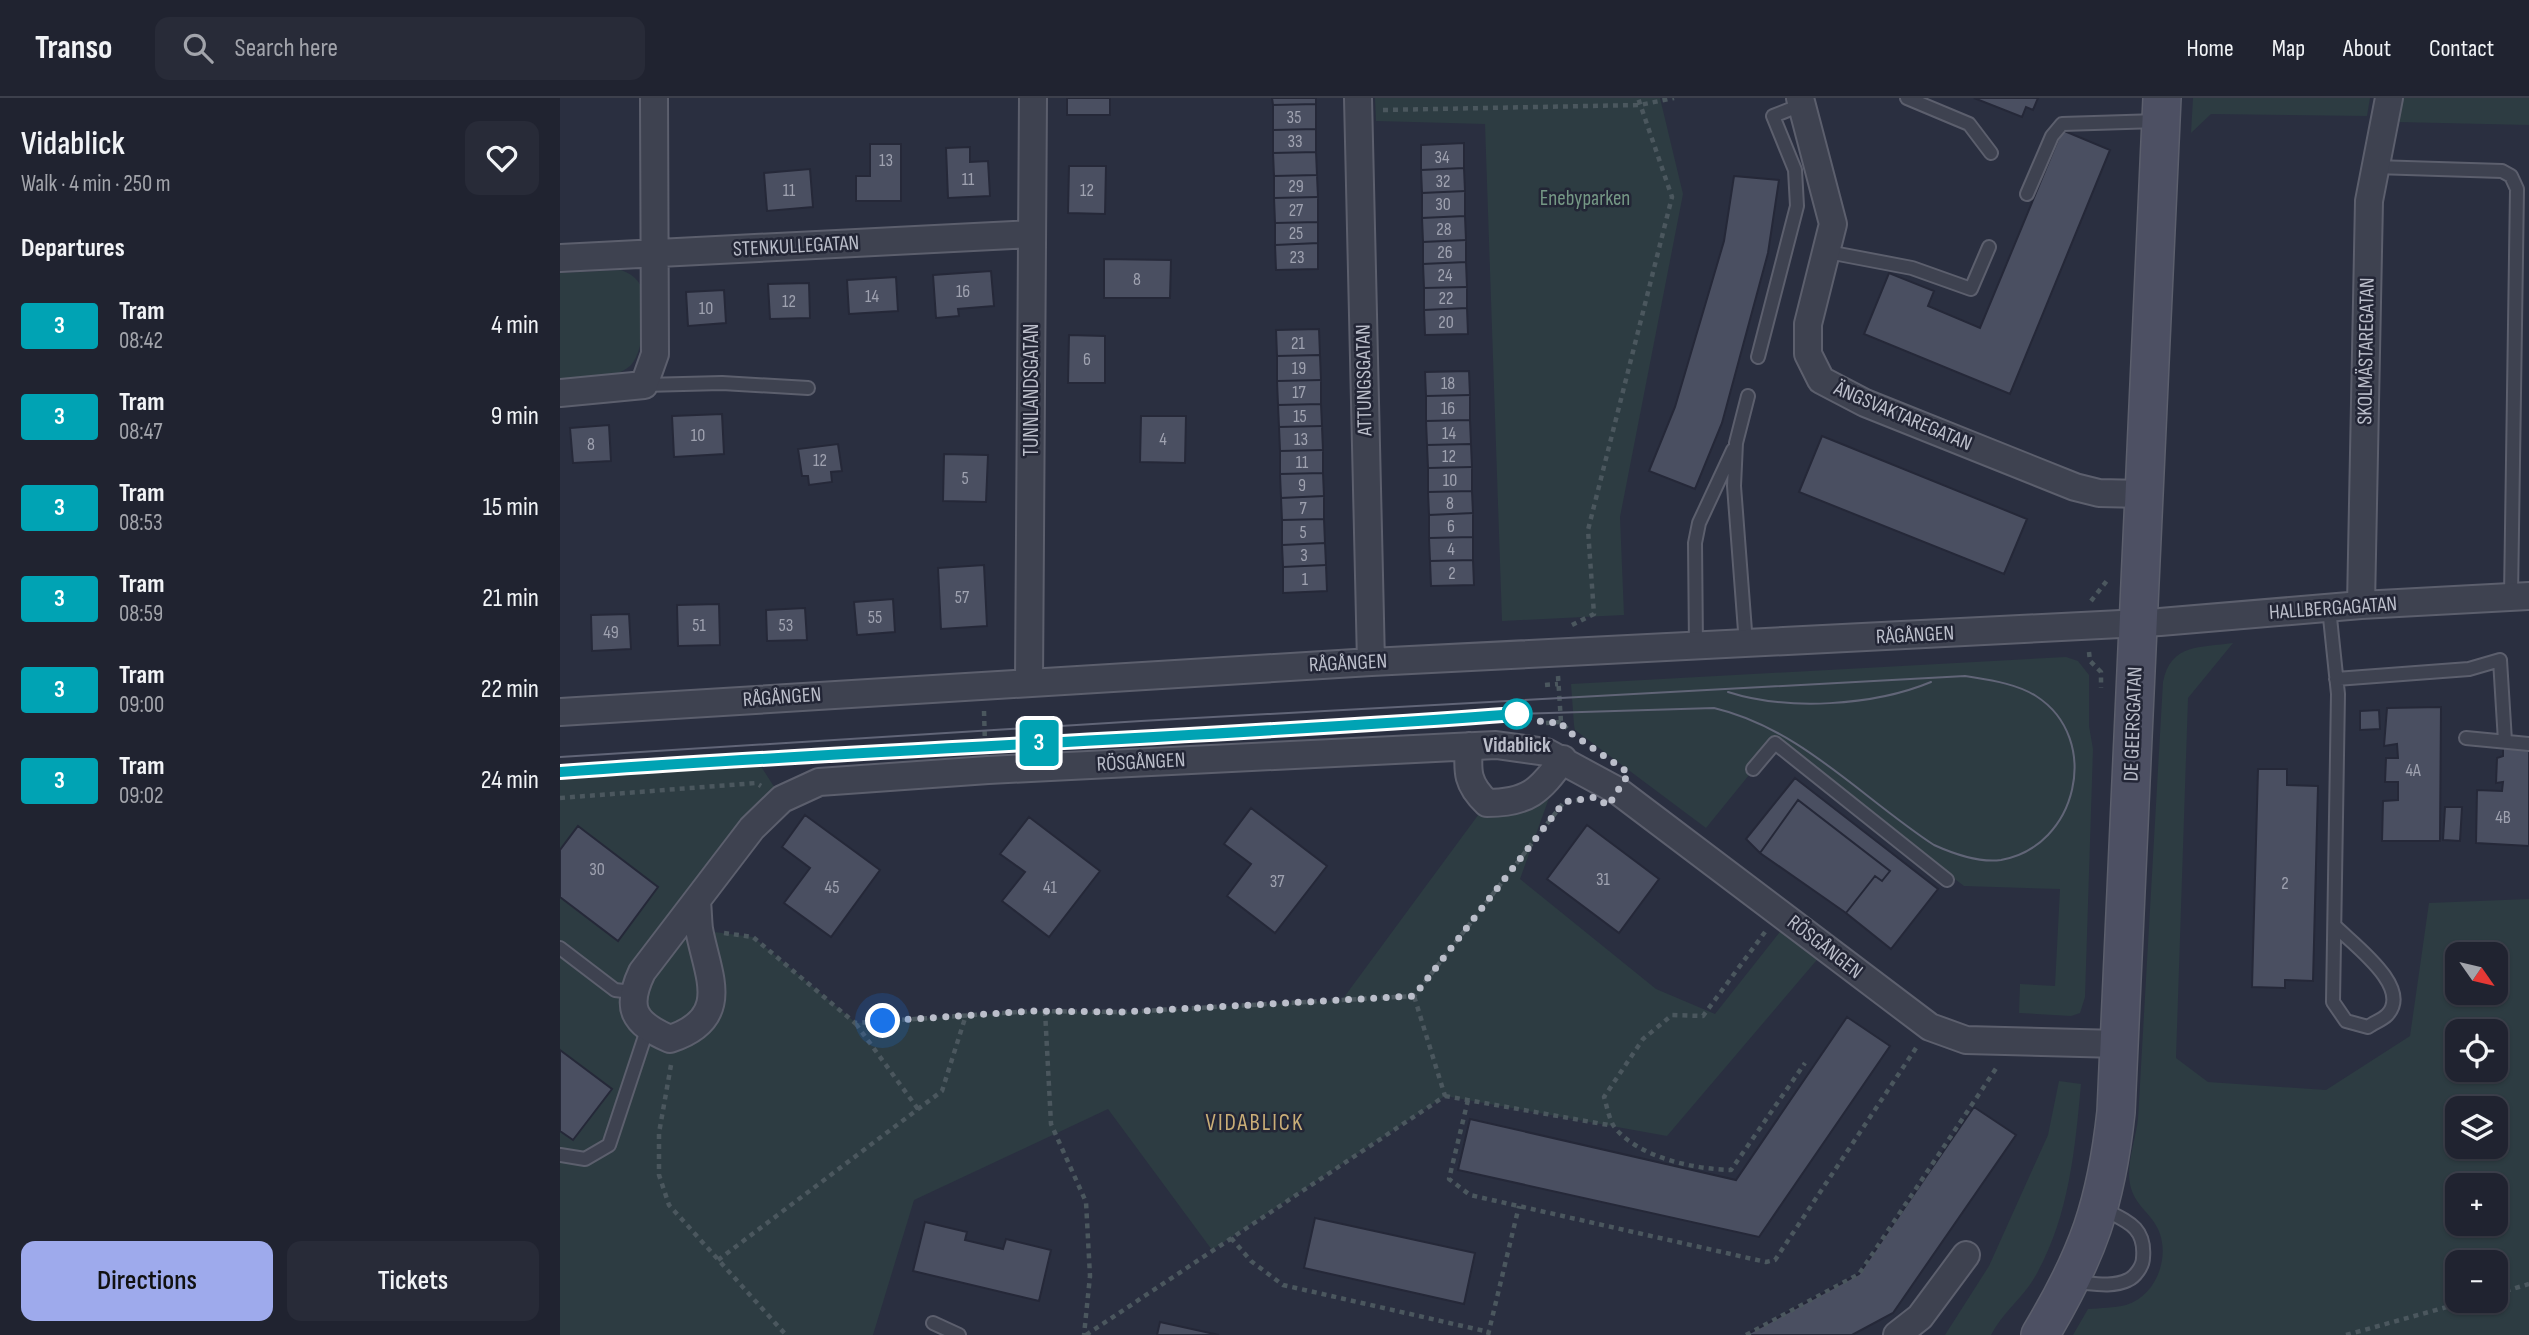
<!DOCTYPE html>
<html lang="en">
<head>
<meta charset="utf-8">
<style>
  :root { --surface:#202330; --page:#282b38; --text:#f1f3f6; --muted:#a2a4ab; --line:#3d404c; --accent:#9eaaec }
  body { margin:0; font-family:"Sofia Sans Condensed",sans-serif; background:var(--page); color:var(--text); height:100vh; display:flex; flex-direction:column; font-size:26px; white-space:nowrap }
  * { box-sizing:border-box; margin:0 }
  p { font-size:23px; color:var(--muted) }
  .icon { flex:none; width:38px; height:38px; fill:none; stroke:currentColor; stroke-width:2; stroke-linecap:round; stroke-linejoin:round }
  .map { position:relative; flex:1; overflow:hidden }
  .drawer { display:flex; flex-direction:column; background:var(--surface); width:560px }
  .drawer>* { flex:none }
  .badge { padding:0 14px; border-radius:5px; font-size:24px; line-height:46px }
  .needle { width:46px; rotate:124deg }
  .fabs { position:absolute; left:1885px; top:844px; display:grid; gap:14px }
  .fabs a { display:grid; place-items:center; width:63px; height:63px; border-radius:14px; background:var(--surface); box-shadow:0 2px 5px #0004,0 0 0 2px var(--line); font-size:35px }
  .you { position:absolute; width:35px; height:35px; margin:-18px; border:5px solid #fff; border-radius:50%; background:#1a73e8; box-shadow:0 0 0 10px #1a73e833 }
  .map>.badge { position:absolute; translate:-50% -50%; box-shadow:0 0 0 4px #fff }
  h2 { padding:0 21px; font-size:26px; line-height:63px }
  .round { display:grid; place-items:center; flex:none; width:74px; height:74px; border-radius:14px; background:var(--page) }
  .headline { display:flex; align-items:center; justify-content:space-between; height:119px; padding:0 21px }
  h1 { font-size:33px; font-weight:600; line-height:52px }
  .cta { display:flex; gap:14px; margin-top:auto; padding:14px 21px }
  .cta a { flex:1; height:80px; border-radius:14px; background:var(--accent); color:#111; font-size:28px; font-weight:600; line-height:80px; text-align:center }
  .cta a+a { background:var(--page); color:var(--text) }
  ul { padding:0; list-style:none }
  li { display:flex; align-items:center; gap:21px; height:91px; padding:0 21px }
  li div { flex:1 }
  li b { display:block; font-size:26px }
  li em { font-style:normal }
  li .badge { min-width:77px; font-weight:700; text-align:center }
  header { display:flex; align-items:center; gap:42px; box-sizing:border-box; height:98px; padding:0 35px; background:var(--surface); border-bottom:2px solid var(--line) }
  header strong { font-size:33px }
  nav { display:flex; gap:38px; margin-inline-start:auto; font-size:24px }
  .search { width:490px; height:63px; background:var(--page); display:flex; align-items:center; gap:18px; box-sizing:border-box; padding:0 24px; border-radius:14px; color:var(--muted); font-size:26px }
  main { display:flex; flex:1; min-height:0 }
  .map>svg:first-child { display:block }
  .green { fill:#2d3c42; fill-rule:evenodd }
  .building { fill:#4a4f61; stroke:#252838; stroke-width:2 }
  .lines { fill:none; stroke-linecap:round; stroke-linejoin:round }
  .service-casing { stroke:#5c5f6d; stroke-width:16 }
  .minor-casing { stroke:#5c5f6d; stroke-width:30 }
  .secondary-casing { stroke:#5c5f6d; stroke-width:40 }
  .path { stroke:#4b575e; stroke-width:4.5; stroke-dasharray:5 5; stroke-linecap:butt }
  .service { stroke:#3e4250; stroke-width:12 }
  .minor { stroke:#3e4250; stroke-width:26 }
  .secondary { stroke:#4d5063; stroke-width:37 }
  .tram { stroke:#616577; stroke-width:2 }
  .line-casing { stroke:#fff; stroke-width:16 }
  .line { stroke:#00a3b4; stroke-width:10 }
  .walk { stroke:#bbbeca; stroke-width:7; stroke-dasharray:0 12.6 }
  .stop-dot { fill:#fff; stroke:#00a3b4; stroke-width:3.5 }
  .labels { text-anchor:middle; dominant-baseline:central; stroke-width:5; stroke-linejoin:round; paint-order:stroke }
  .number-label { font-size:18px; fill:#9fa2b0 }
  .park-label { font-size:21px; fill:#759885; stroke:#232636 }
  .street-label { font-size:21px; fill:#bbbeca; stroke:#232636 }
  .stop-label { font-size:21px; font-weight:bold; fill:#bbbeca; stroke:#232636 }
  .neighbourhood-label { font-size:23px; letter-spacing:2px; fill:#caae77; stroke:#232636 }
</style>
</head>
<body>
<header>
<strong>Transo</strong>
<div class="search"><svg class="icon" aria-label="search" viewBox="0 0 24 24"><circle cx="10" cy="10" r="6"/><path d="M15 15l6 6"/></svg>Search here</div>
<nav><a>Home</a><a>Map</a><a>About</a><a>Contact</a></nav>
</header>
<main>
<section class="drawer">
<div class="headline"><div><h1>Vidablick</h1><p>Walk · 4 min · 250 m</p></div><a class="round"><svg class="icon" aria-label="heart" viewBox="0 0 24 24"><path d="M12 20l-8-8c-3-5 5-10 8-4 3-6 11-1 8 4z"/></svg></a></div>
<h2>Departures</h2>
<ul>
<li><span class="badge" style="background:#00a3b4;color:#fff">3</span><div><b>Tram</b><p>08:42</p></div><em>4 min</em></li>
<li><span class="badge" style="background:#00a3b4;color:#fff">3</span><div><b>Tram</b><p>08:47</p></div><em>9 min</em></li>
<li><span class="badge" style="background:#00a3b4;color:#fff">3</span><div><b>Tram</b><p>08:53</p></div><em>15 min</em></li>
<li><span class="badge" style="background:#00a3b4;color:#fff">3</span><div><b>Tram</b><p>08:59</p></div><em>21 min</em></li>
<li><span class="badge" style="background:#00a3b4;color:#fff">3</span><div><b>Tram</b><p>09:00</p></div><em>22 min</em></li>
<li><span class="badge" style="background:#00a3b4;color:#fff">3</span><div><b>Tram</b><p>09:02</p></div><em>24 min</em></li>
</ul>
<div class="cta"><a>Directions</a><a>Tickets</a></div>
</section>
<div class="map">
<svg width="1969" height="1237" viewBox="0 0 1969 1237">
  <rect width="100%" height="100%" fill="#2a2f40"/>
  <path class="green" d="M815,0H1100L1123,96L1060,419L1064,517L942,523L925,26L816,23Z
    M1633,0H1810L1807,18L1651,16L1631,35Z
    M1842,0H1969V27L1837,24Z
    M61,172C69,175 78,180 81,189C88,207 84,255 70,268C53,283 21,281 0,283V175Z
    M1673,545L1628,600L1616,960L1648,984L1766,992L1850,938L1869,805L1969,801V1237H1513L1528,1211C1540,1210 1554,1210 1566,1207C1596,1198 1611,1159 1598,1131C1590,1114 1574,1107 1570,1086C1566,1067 1576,1040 1578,1021L1603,584C1611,545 1640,550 1673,545ZM1897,856H1936V894H1897ZM1897,933H1936V971H1897ZM1897,1010H1936V1048H1897ZM1897,1087H1936V1125H1897ZM1897,1164H1936V1202H1897Z
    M1506,559L1518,563L1529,577V628L1533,651L1525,899L1520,915L1511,918L1459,915L1460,886L1495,888L1500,791L1404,788L1215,645L1146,730L1015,632L1014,627L1011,586Z
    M195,659L222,701L171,759L139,832L193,839L296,925L473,913L563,914L782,902L927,705H946L1003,661L960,781L1096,891L1155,916L1230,821L1267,850L1107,1038L885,998L652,1152L548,1011L354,1102L313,1237H0V674Z
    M1499,983L1521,986C1515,1052 1509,1118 1476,1177C1464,1199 1442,1215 1431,1237H1385L1429,1168L1488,1037Z"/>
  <path class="building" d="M507,0H550V17H507Z
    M712,0H756V6L713,7Z
    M1414,0H1478L1473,12L1466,9L1462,19Z
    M756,6V31L713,32V7Z
    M756,31V54L713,55V32Z
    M1502,32L1550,52L1450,296L1304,236L1329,175L1374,193L1368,208L1420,230Z
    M904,45V70L861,72V47Z
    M310,46H341V103H296V78H310Z
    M410,49V64L428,63L430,98L388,100L386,50Z
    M756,54L757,77L714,78L713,55Z
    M509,68H546L545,116L508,115Z
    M904,70L905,93L862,95L861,72Z
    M250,71L253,109L207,113L204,75Z
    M757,77L758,99L714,100V78Z
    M1174,78L1219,82L1208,155L1162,325L1135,391L1089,373L1115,309L1164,143Z
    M905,93V118L862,120V95Z
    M758,99V124L715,125L714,100Z
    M905,118L906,142L863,144L862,120Z
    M758,124V145L715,147V125Z
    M906,142V164L863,166V144Z
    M758,145V171L716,172L715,147Z
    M544,161L611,162L610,200H544Z
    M906,164L907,189L864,190L863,166Z
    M431,173L434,208L398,211L399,218L376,220L373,177Z
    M336,179L338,213L289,216L287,182Z
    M249,185L250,220L210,221L208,186Z
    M907,189V210L864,212V190Z
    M164,192L166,225L128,228L126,194Z
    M907,210L908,236L865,237L864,212Z
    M759,231L760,257L717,258L716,232Z
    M509,237L545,238V285H508Z
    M760,257L761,282L717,283V258Z
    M909,273L910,297L866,298L865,274Z
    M761,282V306L718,307L717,283Z
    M910,297V322L866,323V298Z
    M761,306L762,328L719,329L718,307Z
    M162,316L164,356L114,359L112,318Z
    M581,318H626L625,365L580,364Z
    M910,322L911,346L867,347L866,323Z
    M49,327L51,363L13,365L10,330Z
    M762,328L763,352L720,353L719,329Z
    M1262,338L1467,421L1444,476L1239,394Z
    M278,346L282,373L271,374L272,384L249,387L248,378H242L238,351Z
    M911,346L912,369L868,370L867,347Z
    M763,352V375L720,376V353Z
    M384,356L428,357L426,404L383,403Z
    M912,369V393L868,394V370Z
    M763,375L764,398L721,400L720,376Z
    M912,393L913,415L869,417L868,394Z
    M764,398V421L722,422L721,400Z
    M913,415V439L869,440V417Z
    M764,421L765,445L722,447V422Z
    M913,439V462L870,463L869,440Z
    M765,445L766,467L723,469L722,447Z
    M913,462L914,487L871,488L870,463Z
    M424,467L427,528L381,531L378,470Z
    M766,467L767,493L723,495V469Z
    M333,501L335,534L297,537L294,504Z
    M159,506L160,547L118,548L117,507Z
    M245,510L247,542L207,543L206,512Z
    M69,516L71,551L32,553L31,517Z
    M1881,609L1880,743H1822L1823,703L1838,702V684H1825L1826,660H1838L1837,646L1824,648L1827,610Z
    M1819,612L1820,631L1800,632V613Z
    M1943,649L1969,652V748L1916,745L1917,692L1942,693L1943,684L1936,685L1937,660L1943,658Z
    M1698,671H1727V687L1758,688L1753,883L1725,882V890L1692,889Z
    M1235,680L1378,791L1331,851L1286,815L1315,778L1322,783L1330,773L1238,702L1200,755L1186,741Z
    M1238,702L1330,773L1322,783L1315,778L1286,815L1200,755Z
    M1885,709H1902L1900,743L1883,742Z
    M691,710L767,768L715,835L667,798L691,766L664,746Z
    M245,717L320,772L271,839L224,805L250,770L222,749Z
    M469,719L540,773L489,839L442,803L465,774L440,756Z
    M1027,727L1099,781L1059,835L987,781Z
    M18,728L98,789L58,843L0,799V752Z
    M1287,919L1330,948L1199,1139L898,1072L910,1021L1176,1082Z
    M0,952L52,991L13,1042L0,1033Z
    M1414,1009L1456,1037L1333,1215L1292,1237H1186L1299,1176Z
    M755,1120L915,1155L904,1206L744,1170Z
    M365,1124L407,1134L405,1142L443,1151L446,1141L491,1152L479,1203L353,1173Z
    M600,1224L659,1237H597Z"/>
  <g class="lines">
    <defs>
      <path id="service" d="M1347,0L1409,26L1431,55
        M1815,69L1942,73L1951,78L1957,91L1951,499
        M1467,96L1492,38L1502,26L1598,23
        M1268,154L1352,170L1411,191L1429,149
        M1198,259L1237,108L1235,72L1213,18L1241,7
        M84,287L162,285L248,290
        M1769,510L1778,596L1773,904L1786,923L1808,929C1813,925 1822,922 1827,917C1853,890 1794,847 1776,829
        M1186,546L1174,388L1176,345L1188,298
        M1136,549L1135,445L1139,425L1173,352
        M1776,581L1909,571L1940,562L1945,643
        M1906,640L1969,646
        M1193,671L1215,645L1387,782
        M0,850L55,892L72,894
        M0,1057L25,1061L49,1047L88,929
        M1513,1184C1531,1185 1552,1190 1568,1182C1575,1179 1583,1168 1583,1160C1586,1128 1566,1123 1541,1110
        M373,1225L399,1237"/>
      <path id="minor" d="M798,0L811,564
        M1240,0L1273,126L1248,226V256L1261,282L1305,305L1515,389L1539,395L1584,396
        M0,160L472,136
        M0,295L84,287L95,256L94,0
        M1801,507L1809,103L1829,0
        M469,584L473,0
        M0,614L811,564L1600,524L1801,507L1969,498
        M909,648C907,674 907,686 927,705C968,705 980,693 1003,661
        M137,804C138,813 138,823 139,831C147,876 174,920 110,941C73,925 65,910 82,874L192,730L222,701L259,684L428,672L936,647L986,654L1058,693L1370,929L1406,942L1559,946
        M1337,1237L1360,1219L1406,1157"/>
      <path id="secondary" d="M1480,1237C1528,1157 1546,1106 1556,1014L1602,0"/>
    </defs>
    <use href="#service" class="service-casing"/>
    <use href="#minor" class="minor-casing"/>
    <use href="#secondary" class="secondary-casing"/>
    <path class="path" d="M823,12L1080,7L1114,0
      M1531,503L1549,480
      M1012,527L1034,516L1028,432L1112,99L1078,0
      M1529,554L1530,563L1541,574V590
      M998,578L1001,624L1011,635
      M985,587L998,586
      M424,613L425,647
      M986,625L1001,624
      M0,700L196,685L201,688
      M1205,834L1143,918L1112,917L1083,941L1044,999C1047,1008 1049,1022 1055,1030C1080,1060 1134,1071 1171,1072L1245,965
      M164,835L193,839L295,925L473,913L563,914L854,898L1004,704L1018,702
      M485,913L491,1026L526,1104L530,1178L524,1237
      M296,926L358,1011
      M111,967L99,1035V1077L109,1107L226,1237
      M885,998L1054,1028
      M908,1002L889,1081L910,1097L1206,1164L1215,1162L1356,950
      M671,1140L691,1163L723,1187L929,1234
      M158,1162L382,993L406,917
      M1936,1196L1969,1186
      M526,1237L885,998L854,898
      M928,1237L959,1108
      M1186,1237L1299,1176L1437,969
      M1786,1237L1912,1202"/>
    <use href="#service" class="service"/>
    <use href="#minor" class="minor"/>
    <use href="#secondary" class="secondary"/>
    <path class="tram" d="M1168,594C1227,613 1313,608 1371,584
      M0,659L581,623L1405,578C1429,582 1455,585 1476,598C1543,641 1517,749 1441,762C1420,765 1394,756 1374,747C1302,700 1240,630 1154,610L958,616L671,637L386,648L0,674"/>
  </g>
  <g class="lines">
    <defs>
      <path id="line" d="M0,674C319,651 638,640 957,616"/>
    </defs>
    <use href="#line" class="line-casing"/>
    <use href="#line" class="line"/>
    <path class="walk" d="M323,923L473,913L563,914L854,898L1004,704L1036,699L1048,708L1069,675L1005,631L1001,624L986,625L957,616"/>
  </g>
  <circle class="stop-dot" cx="957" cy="616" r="14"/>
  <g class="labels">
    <g class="number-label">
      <text x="734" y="19">35</text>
      <text x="735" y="43">33</text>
      <text x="882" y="59">34</text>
      <text x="326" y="62">13</text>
      <text x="408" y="81">11</text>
      <text x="883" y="83">32</text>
      <text x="736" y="88">29</text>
      <text x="229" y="92">11</text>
      <text x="527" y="92">12</text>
      <text x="883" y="106">30</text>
      <text x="736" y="112">27</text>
      <text x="884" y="131">28</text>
      <text x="736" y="135">25</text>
      <text x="885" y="154">26</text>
      <text x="737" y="159">23</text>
      <text x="885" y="177">24</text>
      <text x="577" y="181">8</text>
      <text x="403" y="193">16</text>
      <text x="312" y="198">14</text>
      <text x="886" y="200">22</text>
      <text x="229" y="203">12</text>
      <text x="146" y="210">10</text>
      <text x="886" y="224">20</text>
      <text x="738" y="245">21</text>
      <text x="527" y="261">6</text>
      <text x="739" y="270">19</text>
      <text x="888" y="285">18</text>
      <text x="739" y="294">17</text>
      <text x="888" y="310">16</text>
      <text x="740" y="318">15</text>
      <text x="889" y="335">14</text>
      <text x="138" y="337">10</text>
      <text x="603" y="341">4</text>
      <text x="741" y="341">13</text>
      <text x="31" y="346">8</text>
      <text x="889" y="358">12</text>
      <text x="260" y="362">12</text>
      <text x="742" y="364">11</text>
      <text x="405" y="380">5</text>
      <text x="890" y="382">10</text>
      <text x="742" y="387">9</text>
      <text x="890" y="405">8</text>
      <text x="743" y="410">7</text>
      <text x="891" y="428">6</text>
      <text x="743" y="434">5</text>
      <text x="891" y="451">4</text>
      <text x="744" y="457">3</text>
      <text x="892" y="475">2</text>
      <text x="745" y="481">1</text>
      <text x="402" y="499">57</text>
      <text x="315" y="519">55</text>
      <text x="139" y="527">51</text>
      <text x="226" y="527">53</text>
      <text x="51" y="534">49</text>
      <text x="1853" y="672">4A</text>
      <text x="1943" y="719">4B</text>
      <text x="37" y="771">30</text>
      <text x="1043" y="781">31</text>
      <text x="717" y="783">37</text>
      <text x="1725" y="785">2</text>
      <text x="272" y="789">45</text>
      <text x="490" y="789">41</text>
    </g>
    <g class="park-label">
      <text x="1025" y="100">Enebyparken</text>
    </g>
    <g class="street-label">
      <text transform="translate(236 148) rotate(-3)">STENKULLEGATAN</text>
      <text transform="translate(1806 253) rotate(-89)">SKOLMÄSTAREGATAN</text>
      <text transform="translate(804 282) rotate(-91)">ATTUNGSGATAN</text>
      <text transform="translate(471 292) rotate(-90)">TUNNLANDSGATAN</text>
      <text transform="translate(1343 318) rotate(23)">ÄNGSVAKTAREGATAN</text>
      <text transform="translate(1773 510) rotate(-4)">HALLBERGAGATAN</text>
      <text transform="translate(1355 537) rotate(-3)">RÅGÅNGEN</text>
      <text transform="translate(788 565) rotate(-3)">RÅGÅNGEN</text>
      <text transform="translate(222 599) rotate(-4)">RÅGÅNGEN</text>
      <text transform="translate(1573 626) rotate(-88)">DE GEERSGATAN</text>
      <text transform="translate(581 664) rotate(-3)">RÖSGÅNGEN</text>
      <text transform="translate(1265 849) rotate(38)">RÖSGÅNGEN</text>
    </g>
    <g class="stop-label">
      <text x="957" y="647">Vidablick</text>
    </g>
    <g class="neighbourhood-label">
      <text x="695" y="1025">VIDABLICK</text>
    </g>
  </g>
</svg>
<div class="fabs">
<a><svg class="needle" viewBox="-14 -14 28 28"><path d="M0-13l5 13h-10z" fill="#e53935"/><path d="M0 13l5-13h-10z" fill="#a2a4ab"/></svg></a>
<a><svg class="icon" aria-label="locate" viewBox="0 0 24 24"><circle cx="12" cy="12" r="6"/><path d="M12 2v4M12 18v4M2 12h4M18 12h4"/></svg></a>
<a><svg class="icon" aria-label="layers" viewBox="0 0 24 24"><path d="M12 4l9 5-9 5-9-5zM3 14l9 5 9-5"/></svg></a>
<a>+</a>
<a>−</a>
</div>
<div class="you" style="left:323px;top:923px"></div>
<b class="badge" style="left:479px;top:645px;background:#00a3b4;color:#fff">3</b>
</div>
</main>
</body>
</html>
